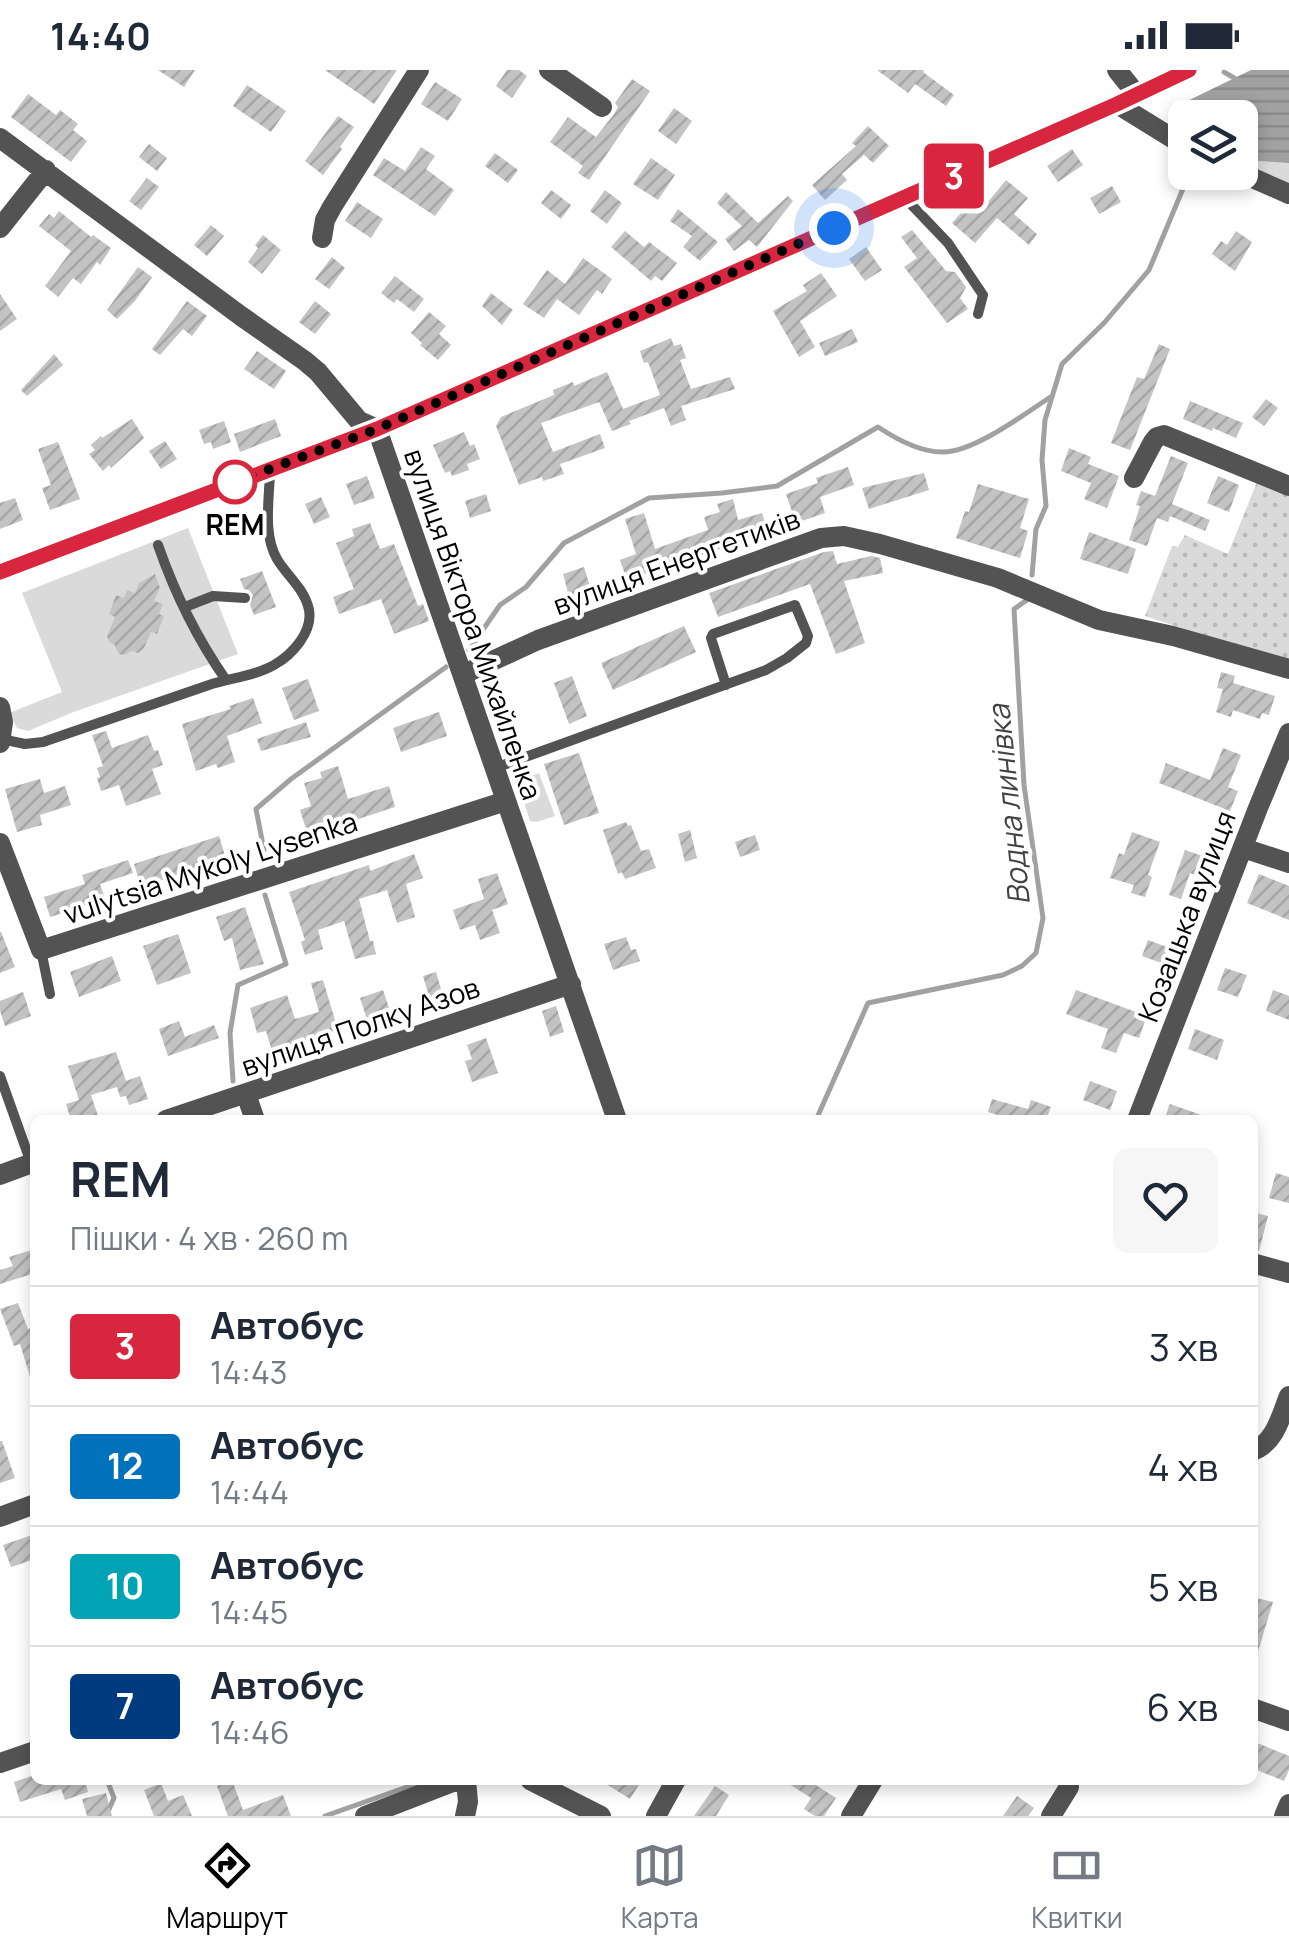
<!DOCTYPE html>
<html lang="uk">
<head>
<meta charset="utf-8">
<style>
  :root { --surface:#fff; --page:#f6f6f7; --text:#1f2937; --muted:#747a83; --line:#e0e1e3; --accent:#000 }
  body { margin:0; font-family:Manrope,sans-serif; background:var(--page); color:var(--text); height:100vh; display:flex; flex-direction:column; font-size:38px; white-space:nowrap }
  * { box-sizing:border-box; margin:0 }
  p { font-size:32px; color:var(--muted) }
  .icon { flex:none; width:55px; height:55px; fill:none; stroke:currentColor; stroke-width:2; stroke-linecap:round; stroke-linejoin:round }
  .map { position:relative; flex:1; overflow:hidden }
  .side { position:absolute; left:30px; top:1045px; width:1228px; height:670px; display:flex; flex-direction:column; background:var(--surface); border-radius:15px; box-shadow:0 5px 15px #0003 }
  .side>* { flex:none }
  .badge { padding:0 20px; border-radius:8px; font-size:35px; line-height:65px }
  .controls { position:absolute; left:1168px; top:30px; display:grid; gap:20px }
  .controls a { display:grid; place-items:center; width:90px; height:90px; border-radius:15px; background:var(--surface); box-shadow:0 5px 15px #0003; font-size:50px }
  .you { position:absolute; width:50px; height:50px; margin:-25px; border:8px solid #fff; border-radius:50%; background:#1a73e8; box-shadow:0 0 0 15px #1a73e833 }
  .map>.badge { position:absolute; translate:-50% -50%; box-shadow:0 0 0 5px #fff }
  .round { display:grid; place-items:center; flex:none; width:105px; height:105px; border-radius:15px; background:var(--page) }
  .overview { display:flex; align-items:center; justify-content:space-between; height:170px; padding:0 40px }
  h1 { font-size:48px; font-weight:700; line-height:75px }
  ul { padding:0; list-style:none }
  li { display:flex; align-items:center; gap:30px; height:120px; padding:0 40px; border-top:2px solid var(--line) }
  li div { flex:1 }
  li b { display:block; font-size:38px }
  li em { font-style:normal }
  li .badge { min-width:110px; font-weight:700; text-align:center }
  .status { display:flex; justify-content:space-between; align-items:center; height:70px; padding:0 50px; background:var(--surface); direction:ltr }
  .status svg { height:28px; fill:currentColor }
  .dock { display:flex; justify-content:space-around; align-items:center; height:140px; border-top:2px solid var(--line); background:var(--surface); font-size:28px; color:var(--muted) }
  .dock a { display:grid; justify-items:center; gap:5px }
  .dock .on { color:var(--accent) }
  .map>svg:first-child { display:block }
  .grass { fill:#dadada }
  .garden { fill:url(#garden-dots) }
  .water { fill:url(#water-rules) }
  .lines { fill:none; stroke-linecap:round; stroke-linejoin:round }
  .stream { stroke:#a1a1a1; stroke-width:5 }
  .building { fill:url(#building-hatch) }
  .lane { stroke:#535353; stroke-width:10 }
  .street { stroke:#535353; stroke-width:20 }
  .secondary { stroke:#202020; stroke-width:20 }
  .line-casing { stroke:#fff; stroke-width:22 }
  .line { stroke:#d7263d; stroke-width:15 }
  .walk { stroke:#000; stroke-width:10; stroke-dasharray:0 18 }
  .stop-dot { fill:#fff; stroke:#d7263d; stroke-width:5 }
  .labels { text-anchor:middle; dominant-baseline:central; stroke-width:8; stroke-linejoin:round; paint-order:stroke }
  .stop-label { font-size:28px; font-weight:bold; fill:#000; stroke:#fff }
  .street-label { font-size:28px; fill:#000; stroke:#fff }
  .water-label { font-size:30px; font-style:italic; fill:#424242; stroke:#fff }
</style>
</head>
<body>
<div class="status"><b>14:40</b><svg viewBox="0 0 49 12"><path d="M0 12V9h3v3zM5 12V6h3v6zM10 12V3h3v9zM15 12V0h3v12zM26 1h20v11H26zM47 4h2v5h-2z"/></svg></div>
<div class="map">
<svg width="1289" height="1746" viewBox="0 0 1289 1746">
  <defs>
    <pattern id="garden-dots" width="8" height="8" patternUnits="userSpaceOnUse" patternTransform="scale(2.5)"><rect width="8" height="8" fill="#dadada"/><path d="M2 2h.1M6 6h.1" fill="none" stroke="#b9b9b9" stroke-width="1.8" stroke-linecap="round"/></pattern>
    <pattern id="water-rules" width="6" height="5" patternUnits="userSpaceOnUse" patternTransform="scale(2.5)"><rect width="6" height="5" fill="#a1a1a1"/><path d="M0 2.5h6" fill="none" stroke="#898989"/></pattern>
    <pattern id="building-hatch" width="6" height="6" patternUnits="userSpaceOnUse" patternTransform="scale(2.5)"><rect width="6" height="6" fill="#c3c3c3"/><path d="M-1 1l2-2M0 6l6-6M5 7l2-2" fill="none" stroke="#a6a6a6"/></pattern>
  </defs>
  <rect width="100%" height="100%" fill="#fff"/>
  <path class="grass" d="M1240,79L1258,91L1289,93V115L1240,93Z
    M188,458L238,584L71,643L28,661L17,658L9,643L62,622L22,523Z
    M539,703L555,746L536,752L530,751L517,711Z"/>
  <path class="garden" d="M1257,412L1289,423V593L1145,546L1172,476L1178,477L1185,465L1228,484Z"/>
  <path class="water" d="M1251,0H1289V93L1258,91L1240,79V48H1185L1175,37Z"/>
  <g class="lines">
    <path class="stream" d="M1224,2L1241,12
      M1032,505L1036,459L1046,436L1042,390L1045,350L1062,294L1104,253L1149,200L1190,102
      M469,580L500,535L526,517L564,473L649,428L722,423L777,416L878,357C896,369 920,382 942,382C973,383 1026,343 1052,326
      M264,780L256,739L291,709L446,597
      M233,1011L230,963L238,915L286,894L265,825
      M816,1050L868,933L1003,905L1022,896L1036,883L1043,848L1024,715L1014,539L1027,530L1029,526
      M106,1746L114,1728L107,1710
      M325,1746L427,1710"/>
  </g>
  <path class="building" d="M158,0H195L184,17Z
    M325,0H397L374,34Z
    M507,0H519L527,6L512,28L496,16Z
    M877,0H924L923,2L954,25L946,36L915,14L908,23Z
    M632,9L650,21L589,110L578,103L583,96L550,72L568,47L596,67L614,44L618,37L615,33Z
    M435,12L462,29L448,51L421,34Z
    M247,15L286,41L271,62L233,36Z
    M28,24L56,45L60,40L78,54L73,60L87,71L71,92L11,47Z
    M674,38L692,51L676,74L658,61Z
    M338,46L354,57L340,77L342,79L323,105L305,91Z
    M868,56L889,76L873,93L864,85L842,104L847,110L825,130L812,115L856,76L852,73Z
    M149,74L167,88L157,101L139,87Z
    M421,77L435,86L426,99L454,120L435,146L373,105L384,88L405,101Z
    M1072,79L1083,95L1058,112L1047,96Z
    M495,83L518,100L508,113L485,96Z
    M651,88L675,105L658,130L633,114Z
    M147,108L159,117L141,140L129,131Z
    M1006,110L1028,128L1014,144L1037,164L1029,175L997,148L975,173L952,153L969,134L979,143Z
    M1112,116L1121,132L1099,144L1090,128Z
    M551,120L571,135L561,149L541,133Z
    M605,120L622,133L607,154L590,141Z
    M726,122L758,153L788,126L793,131L757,177L749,170L734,181L725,169L742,156L717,133Z
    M357,132L383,149L371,168L345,151Z
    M678,139L718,172L700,191L683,177L692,166L670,151Z
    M59,141L91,167L93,165L111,178L100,195L97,192L81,214L73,208L58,227L45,216L71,181L39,156L49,144L54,148Z
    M211,155L224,166L207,186L194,175Z
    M912,160L946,201L955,202L966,217L960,228L968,239L947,253L904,197L917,188L901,167Z
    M625,161L644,177L649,172L677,193L662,211L655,206L651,211L611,177Z
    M1236,161L1252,172L1235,201L1212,184L1221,171L1227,175Z
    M263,165L281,180L262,204L248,192L258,178L255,175Z
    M866,177L882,200L865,211L849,189Z
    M332,187L345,198L329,219L315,209Z
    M583,188L612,209L602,224L597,220L579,245L557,229L544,248L523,234L547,200L565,214Z
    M138,197L152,207L135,231L117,249L107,240Z
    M821,203L837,226L800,251L815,277L799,287L773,241L807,221L803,215Z
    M395,206L424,229L414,242L397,229L394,233L381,223Z
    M491,223L513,240L502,255L482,236Z
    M0,224L17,249L0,261Z
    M187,231L207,246L192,266L183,259L160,285L152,279Z
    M315,231L331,244L315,264L299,252Z
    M429,242L446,256L439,264L451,275L438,290L420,275L422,273L411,263Z
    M852,259L858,272L825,286L819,273Z
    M671,268L674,276L681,274L686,288L680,290L691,319L730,307L735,319L681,336L686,350L671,356L664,338L629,351L631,354L612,361L599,332L541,353L553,382L600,364L605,378L560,394L564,404L543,411L542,407L519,415L496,356L501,347L554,325L553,320L573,312L574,316L607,302L623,339L660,325L648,292L644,293L640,281Z
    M1159,274L1170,279L1130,380L1111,373L1137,307L1144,309Z
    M257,281L286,301L274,319L244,299Z
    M54,284L63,295L27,326L21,320Z
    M1266,329L1278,338L1264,356L1252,347Z
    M1190,331L1243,353L1236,368L1213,358L1212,361L1183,349Z
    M132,349L144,368L111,398L109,395L103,401L89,384L95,380L91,375L101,366L102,368Z
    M275,349L281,366L240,382L234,364Z
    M224,351L231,372L213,379L211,372L204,374L199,360Z
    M464,362L470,376L474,374L480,389L467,394L469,400L452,406L450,401L445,403L433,375Z
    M165,371L177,389L161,399L149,381Z
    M58,372L80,429L50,440L42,418L51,415L38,379Z
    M1069,378L1091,387L1088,394L1119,406L1107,438L1084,429L1091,413L1061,401Z
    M1171,386L1188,393L1172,434L1210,450L1205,461L1170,446L1168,452L1157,448L1147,476L1129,470L1140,436L1136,435L1141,421L1155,426Z
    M848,397L854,415L820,427L825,443L796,453L786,424L818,413L816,408Z
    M924,403L929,420L869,439L862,418Z
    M367,406L375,428L354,435L346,414Z
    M1218,406L1239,415L1229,442L1207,433Z
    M978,414L1029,429L1020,458L1028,461L1020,488L956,468L965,441L969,442Z
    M486,424L491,441L470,448L465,431Z
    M321,427L330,447L314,454L305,434Z
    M15,428L23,450L0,459V433Z
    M733,429L738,450L762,443L768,463L627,510L620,490L636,484L625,449L644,443L655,479L708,460L704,447L720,442L717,434Z
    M370,453L380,479L394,474L418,536L423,534L429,551L394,564L381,529L339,544L333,527L354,519L336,473L354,466L352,459Z
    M1089,462L1136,479L1128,504L1080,489Z
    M833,481L837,494L871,486L880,488L883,503L844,511L865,573L836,584L810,514L718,547L709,523L824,482Z
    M584,497L592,523L570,530L563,504Z
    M262,501L276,537L254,545L250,535L253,525L249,520L244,519L240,509Z
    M155,504L160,518L154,531L163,534L159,544L164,546L157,564L151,562L144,578L138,583L132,581L124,585L119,584L114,574L109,572L107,566L115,547L109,544L116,525L124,528L127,520L135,523L139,513Z
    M684,556L696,582L613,620L601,593Z
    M1221,602L1235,606L1233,613L1275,626L1269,645L1262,643L1260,649L1233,640L1231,647L1216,642L1223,619L1217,618Z
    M572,606L587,646L569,654L554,613Z
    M308,609L319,641L294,650L282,618Z
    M253,628L262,653L227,666L235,692L218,698L216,694L196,701L182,654L231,639L229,636Z
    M439,642L447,666L401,682L393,658Z
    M306,652L311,667L261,681L257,669Z
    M106,661L112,678L148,665L154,681L158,680L163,695L152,699L161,724L126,736L119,715L101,721L97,708L100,707L97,698L103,696L92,665Z
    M1223,678L1241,685L1228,717L1238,721L1230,741L1159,713L1166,693L1210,710Z
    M579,683L599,743L564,755L544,694Z
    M338,696L348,729L389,716L395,737L349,752L348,749L307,762L300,740L311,736L304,713L322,708L320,702Z
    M40,709L44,723L65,716L71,735L40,745L42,755L17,762L5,719Z
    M626,752L628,756L631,755L641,781L649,779L656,798L625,809L622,802L618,804L603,760Z
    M690,760L697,788L685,792L678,764Z
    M1132,762L1160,772L1148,805L1152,807L1145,827L1131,823L1134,815L1110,808L1119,783L1124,785Z
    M755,765L760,780L740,787L735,772Z
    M219,766L226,789L144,816L142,809L139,810L134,794Z
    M1185,780L1211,789L1204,808L1190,803L1181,829L1169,825Z
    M414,784L423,808L406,814L415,847L397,853L387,820L359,829L370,871H373L376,884L355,889L344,851L318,860L323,879L305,885L301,872L305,870L289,822L369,795L370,801Z
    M128,790L133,803L100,814L110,843L94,849L89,835L50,847L44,827L85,814L82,805Z
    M497,803L508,834L492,840L500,863L480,870L475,855L460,860L453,840L484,829L478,809Z
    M1259,804L1289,816V850L1247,833Z
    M245,837L264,894L240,900L232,868L224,871L216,847Z
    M1,862L15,897L0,903V862Z
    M178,864L191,903L157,915L143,876Z
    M626,867L631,880L636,879L640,891L613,900L604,874Z
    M1148,870L1175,880L1170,896L1142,886Z
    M112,886L121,911L79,927L70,902Z
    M1225,898L1247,905L1238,927L1217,920Z
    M436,902L445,933L432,937L423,906Z
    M323,910L338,960L272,981L266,961L257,963L250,938L287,925L295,949L319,942L311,913Z
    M383,920L390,941L367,949L360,928Z
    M1076,920L1147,946L1139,968L1124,963L1116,983L1101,978L1108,959L1066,944Z
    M1273,920L1289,926V950L1266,941Z
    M23,922L31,946L5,956L0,941V931Z
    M556,936L564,962L550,967L542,941Z
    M179,951L185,967L214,955L219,968L168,986L159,959Z
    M1195,959L1224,970L1217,990L1188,979Z
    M486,968L498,1003L472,1012L465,991L472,989L467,975Z
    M116,982L126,1011L140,1006L148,1029L129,1035L126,1026L120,1027L117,1017L91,1025L98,1046L86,1050H71L66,1034L79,1030L68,996Z
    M1090,1011L1117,1021L1110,1040L1083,1030Z
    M992,1029L1028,1039L1031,1030L1051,1037L1048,1045L1053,1046L1052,1050H1014L988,1042Z
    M1170,1034L1210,1048V1050H1164Z
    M1276,1103L1289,1107V1133L1269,1128Z
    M1252,1142L1268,1146L1259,1181L1252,1180Z
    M35,1179V1203L0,1214V1200L13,1196L9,1187Z
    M18,1233L28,1259L35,1256V1313H32L20,1274L14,1276L0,1239Z
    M0,1371H2L15,1408L0,1413Z
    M32,1465L35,1473V1489L11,1497L3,1475Z
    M1252,1527L1273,1532L1256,1588H1252Z
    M1252,1671L1289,1686V1700L1284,1711L1252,1698Z
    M34,1705L35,1710H85L88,1722L65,1730L61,1719L20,1732L14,1712Z
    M232,1710L243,1740L283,1725L291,1746H228L217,1716Z
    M600,1710H642L630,1729Z
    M783,1710H808L836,1728L824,1746H815L804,1739L811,1728Z
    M161,1713L168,1731L183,1725L192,1746H154L144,1720Z
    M715,1716L729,1725L716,1746H694Z
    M106,1723L112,1746H87L82,1729Z
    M1017,1726L1034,1738L1028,1746H1003Z"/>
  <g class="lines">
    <path class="lane" d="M905,128L948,173L983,225L978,244
      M158,475C174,521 198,570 226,610
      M185,537L213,526L245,528
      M1,669L25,674L43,672C98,653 153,634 209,615C230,608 255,606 274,595C292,585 313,562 309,540C305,519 287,506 277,489C262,463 270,426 270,398
      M495,698L766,600L787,588L806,573L808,566L795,535L713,564L711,568L726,615
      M41,880L50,924
      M0,1006L31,1093"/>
    <path class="street" d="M549,0L602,37
      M1117,0L1137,25
      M1117,34L1185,76
      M0,68L241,246L305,291L318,302L359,351L377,359L617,1050
      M1239,102L1289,124
      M0,158L46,100
      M322,168L325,150L332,137L419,0
      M1134,408L1153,372L1157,367L1164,365L1289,416
      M464,604L538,570L807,473L821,468L844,466L880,474L998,508L1099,550L1173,566L1289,599
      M0,637L3,652L0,673
      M0,773L41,880L506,731
      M1243,778L1289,793
      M246,1024L255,1050
      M166,1050L571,914
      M1137,1050L1258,738L1289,663
      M0,1105L35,1092
      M1252,1193L1289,1203
      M1252,1381C1275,1374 1281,1345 1289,1326
      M0,1447L35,1434
      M1252,1638L1289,1651
      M0,1693L35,1681
      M530,1710L601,1746
      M365,1746L458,1710
      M465,1746L468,1732L466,1710
      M656,1746L676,1710
      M851,1746L873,1710
      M1051,1746L1069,1717
      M1284,1746L1289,1734"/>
    <path class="secondary" d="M0,502L377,359L1117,34L1189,0"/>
  </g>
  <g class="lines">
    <defs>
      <path id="line" d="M0,502L377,359L1117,34L1189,0"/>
    </defs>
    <use href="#line" class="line-casing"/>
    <use href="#line" class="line"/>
    <path class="walk" d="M235,412L377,359L834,158"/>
  </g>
  <circle class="stop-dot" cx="235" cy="412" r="20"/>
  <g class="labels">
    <g class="stop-label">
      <text x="235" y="454">REM</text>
    </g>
    <g class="street-label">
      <text transform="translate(676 491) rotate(-20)">вулиця Енергетиків</text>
      <text transform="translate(474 554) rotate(71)">вулиця Віктора Михайленка</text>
      <text transform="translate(210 797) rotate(-18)">vulytsia Mykoly Lysenka</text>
      <text transform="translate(1186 846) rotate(-69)">Козацька вулиця</text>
      <text transform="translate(360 956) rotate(-19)">вулиця Полку Азов</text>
    </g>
    <g class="water-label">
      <text transform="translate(1008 735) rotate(-96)">Водна линівка</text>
    </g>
  </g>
</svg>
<div class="controls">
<a><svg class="icon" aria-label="layers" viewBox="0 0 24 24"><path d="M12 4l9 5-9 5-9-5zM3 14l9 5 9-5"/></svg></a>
</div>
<div class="you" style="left:834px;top:158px"></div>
<b class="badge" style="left:954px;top:106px;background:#d7263d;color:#fff">3</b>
<section class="side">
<div class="overview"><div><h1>REM</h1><p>Пішки · 4 хв · 260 m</p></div><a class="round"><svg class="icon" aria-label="heart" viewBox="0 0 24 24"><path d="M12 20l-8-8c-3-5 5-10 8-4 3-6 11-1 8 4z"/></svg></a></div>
<ul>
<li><span class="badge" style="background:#d7263d;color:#fff">3</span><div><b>Автобус</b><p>14:43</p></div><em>3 хв</em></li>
<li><span class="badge" style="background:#0072bc;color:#fff">12</span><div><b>Автобус</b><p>14:44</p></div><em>4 хв</em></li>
<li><span class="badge" style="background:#00a3b4;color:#fff">10</span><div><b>Автобус</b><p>14:45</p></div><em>5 хв</em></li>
<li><span class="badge" style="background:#003b80;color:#fff">7</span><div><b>Автобус</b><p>14:46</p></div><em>6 хв</em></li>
</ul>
</section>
</div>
<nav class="dock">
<a class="on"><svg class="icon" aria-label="directions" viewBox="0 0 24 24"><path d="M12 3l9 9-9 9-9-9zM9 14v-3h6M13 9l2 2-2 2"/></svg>Маршрут</a>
<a><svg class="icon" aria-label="map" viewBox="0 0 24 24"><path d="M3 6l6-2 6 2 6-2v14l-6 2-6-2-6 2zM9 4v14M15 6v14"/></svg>Карта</a>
<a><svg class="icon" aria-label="tickets" viewBox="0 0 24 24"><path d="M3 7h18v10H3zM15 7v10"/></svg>Квитки</a>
</nav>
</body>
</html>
